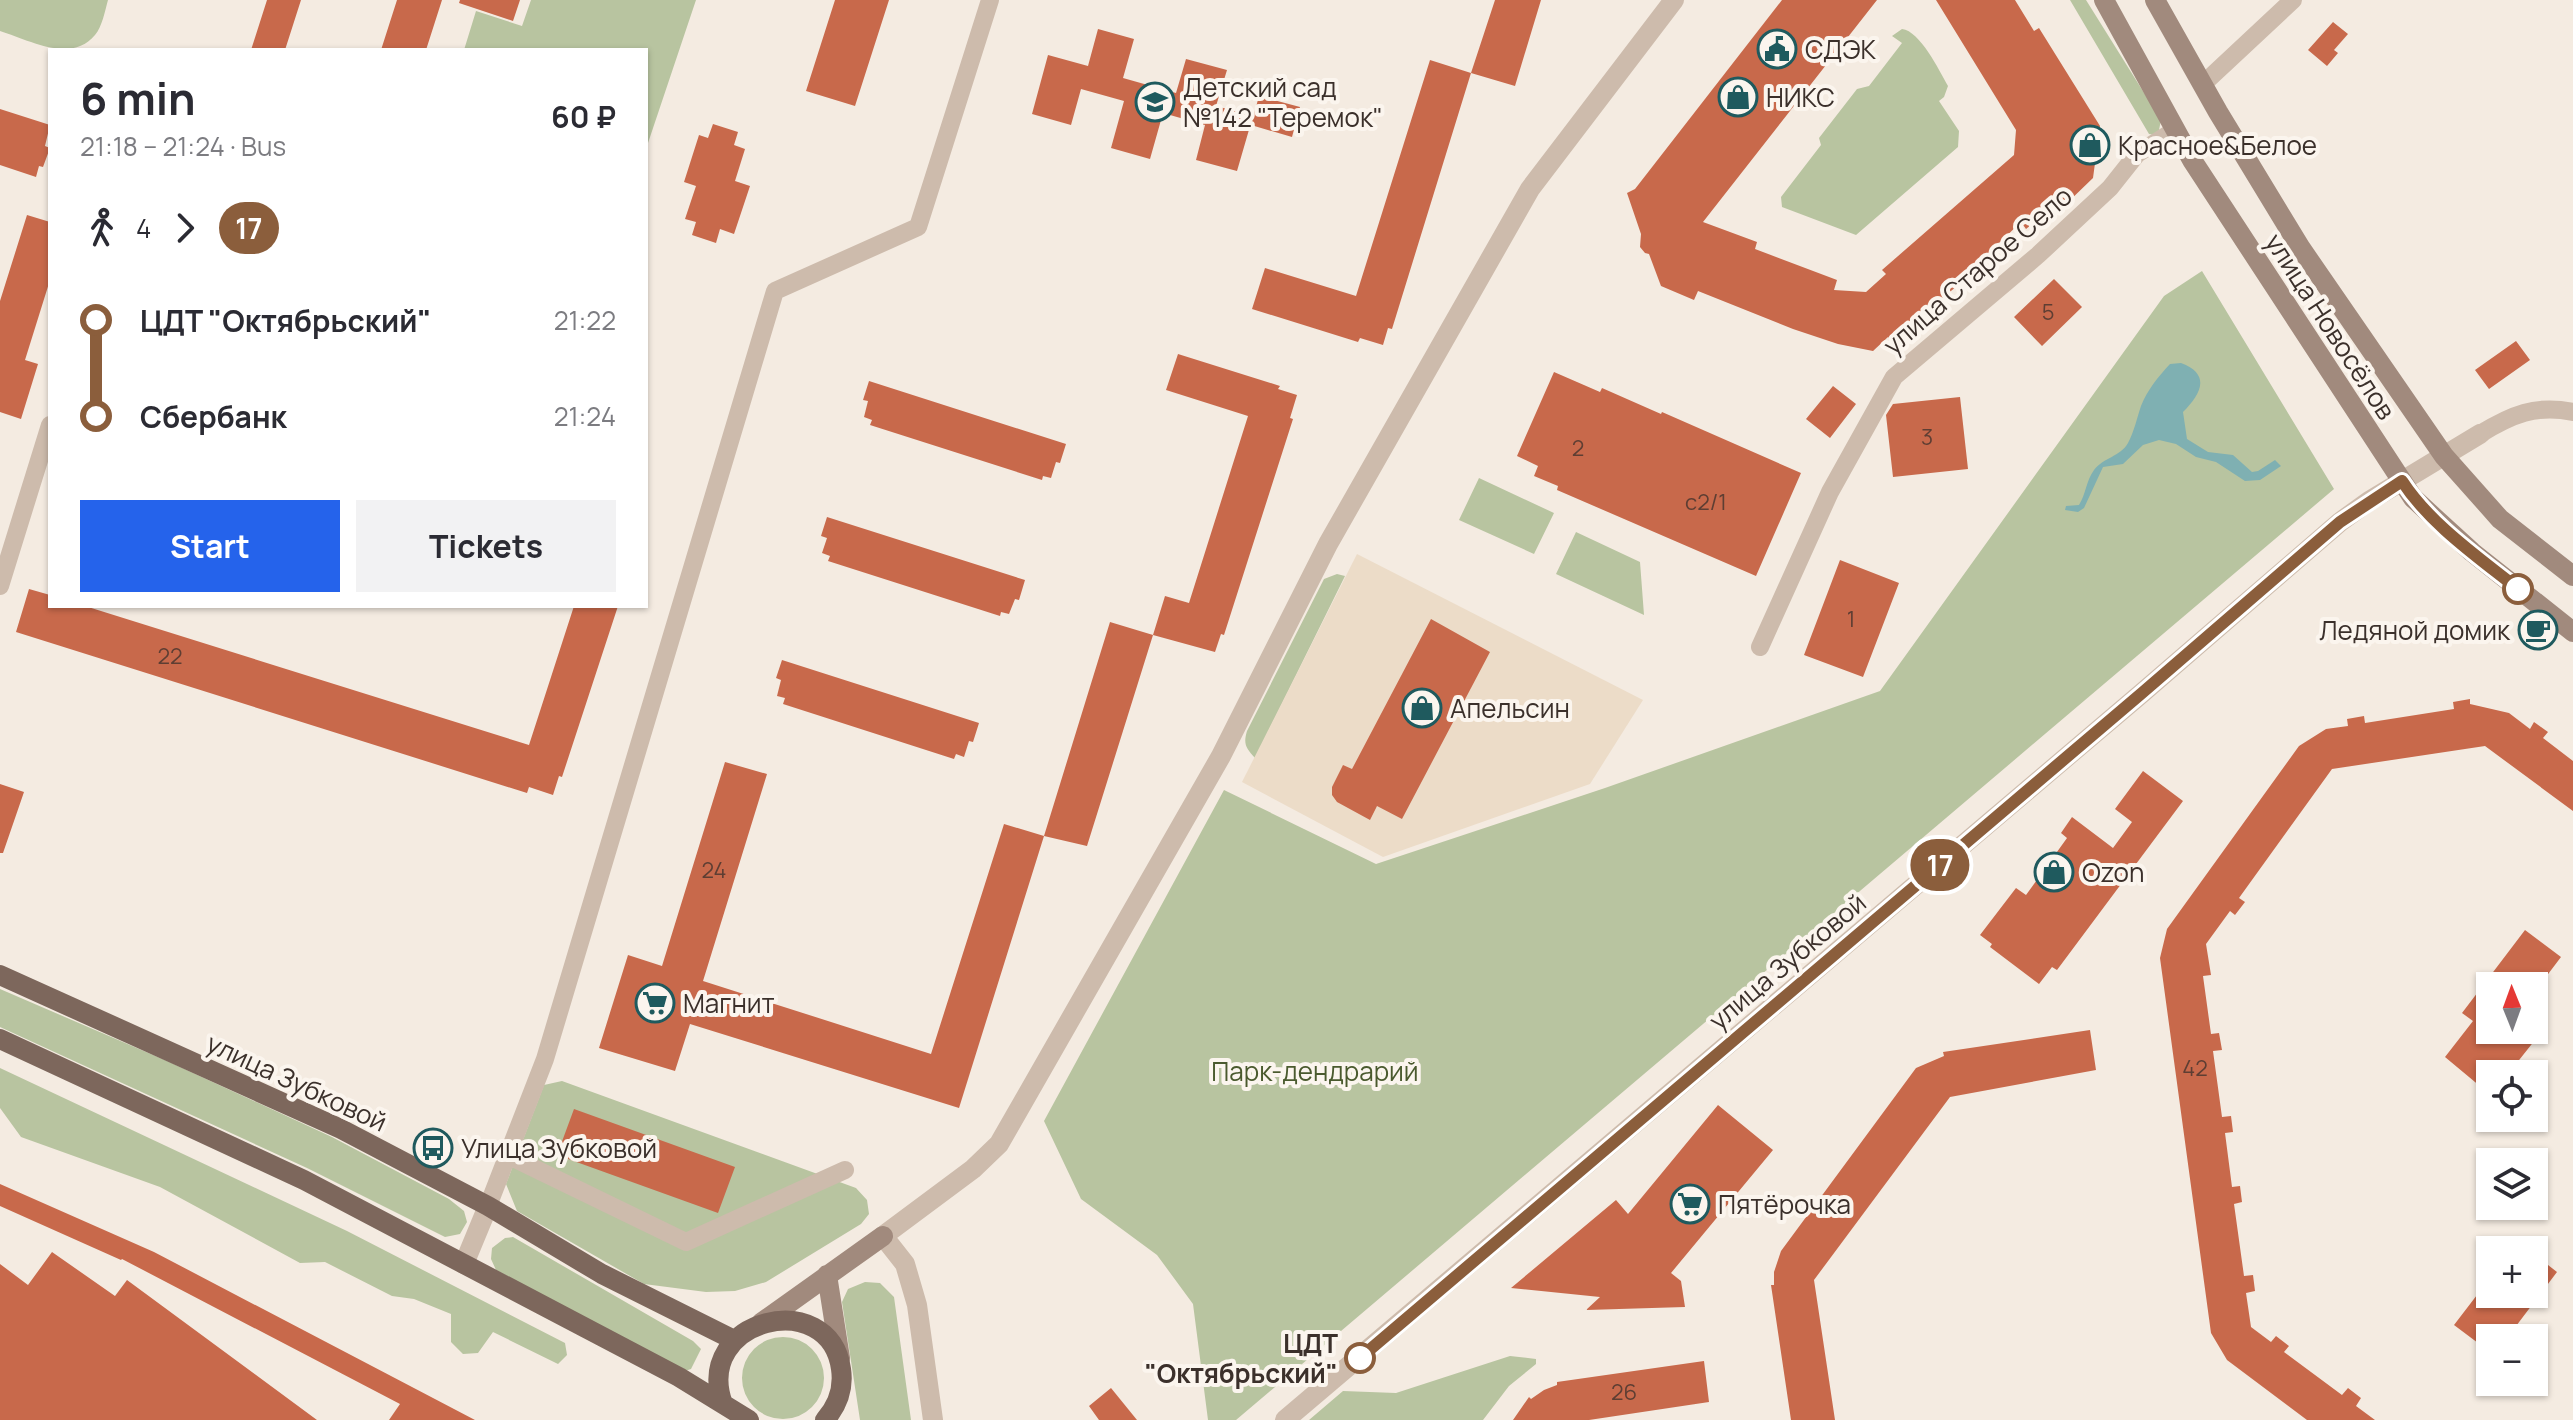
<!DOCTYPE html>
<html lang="en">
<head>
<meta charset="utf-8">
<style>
  :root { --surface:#fff; --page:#f2f2f3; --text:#2b2b33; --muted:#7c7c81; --accent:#2563eb }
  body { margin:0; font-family:Manrope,sans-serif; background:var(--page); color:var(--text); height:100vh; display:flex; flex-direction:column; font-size:30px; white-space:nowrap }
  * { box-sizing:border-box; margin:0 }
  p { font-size:26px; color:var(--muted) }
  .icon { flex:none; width:44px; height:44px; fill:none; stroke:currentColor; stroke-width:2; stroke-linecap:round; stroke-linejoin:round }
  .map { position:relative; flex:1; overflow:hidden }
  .side { position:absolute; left:48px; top:48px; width:600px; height:560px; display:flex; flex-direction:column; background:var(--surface); border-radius:0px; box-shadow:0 2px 6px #0004 }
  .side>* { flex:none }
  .badge { padding:0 16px; border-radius:26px; font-size:28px; line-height:52px }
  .needle { width:52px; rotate:359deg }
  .buttons { position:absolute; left:2476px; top:972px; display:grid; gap:16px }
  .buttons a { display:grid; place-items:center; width:72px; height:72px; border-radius:0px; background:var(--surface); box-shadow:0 2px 6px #0004; font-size:40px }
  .map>.badge { position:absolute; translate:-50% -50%; box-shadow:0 0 0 4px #fff }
  .legs { display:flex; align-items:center; gap:12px; height:88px; padding:0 32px; font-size:26px }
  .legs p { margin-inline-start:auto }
  .summary { display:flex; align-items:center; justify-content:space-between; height:136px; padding:0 32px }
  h1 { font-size:44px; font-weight:700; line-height:60px }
  .cta { display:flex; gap:16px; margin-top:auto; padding:16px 32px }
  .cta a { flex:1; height:92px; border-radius:0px; background:var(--accent); color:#fff; font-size:32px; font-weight:700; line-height:92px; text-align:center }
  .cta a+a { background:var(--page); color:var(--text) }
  ul { padding:0 32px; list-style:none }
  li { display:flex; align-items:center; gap:28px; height:96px; font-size:30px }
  li i { display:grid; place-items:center; width:12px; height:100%; margin:0 10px; background:currentColor }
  li i::after { content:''; width:20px; height:20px; margin:-10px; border:6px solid; border-radius:50%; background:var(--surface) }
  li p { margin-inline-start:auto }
  li:first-child i { background:linear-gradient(#0000 50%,currentColor 0) }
  li:last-child i { background:linear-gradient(currentColor 50%,#0000 0) }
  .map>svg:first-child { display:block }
  .green { fill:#b8c4a0 }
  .plaza { fill:#ecdcc8 }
  .water { fill:#7fb0b2 }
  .building { fill:#c8694b }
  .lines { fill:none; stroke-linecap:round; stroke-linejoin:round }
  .minor { stroke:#cdbbac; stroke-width:18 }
  .tertiary { stroke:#cdbbac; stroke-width:20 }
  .secondary { stroke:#a18a7d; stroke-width:20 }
  .primary { stroke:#7d675c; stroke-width:20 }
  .line-1-casing { stroke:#fff; stroke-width:18 }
  .line-1 { stroke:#8b5e3c; stroke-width:12 }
  .stop-1-dot { fill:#fff; stroke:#8b5e3c; stroke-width:4 }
  .labels { text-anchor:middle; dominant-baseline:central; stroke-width:8; stroke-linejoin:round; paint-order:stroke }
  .number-label { font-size:22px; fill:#5e3e33 }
  .poi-label { font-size:26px; fill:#3b302b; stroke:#fbf5ee; text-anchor:start }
  .street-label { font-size:26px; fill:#3b302b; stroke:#fbf5ee }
  .park-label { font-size:26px; fill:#4a5a2e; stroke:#fbf5ee }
  .stop-label { font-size:26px; font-weight:bold; fill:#3b302b; stroke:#fbf5ee; text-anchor:end }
</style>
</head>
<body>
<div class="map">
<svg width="2573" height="1420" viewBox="0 0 2573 1420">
  <rect width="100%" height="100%" fill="#f4ebe1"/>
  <path class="green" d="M0,0H108C105,11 102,27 95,35C71,64 29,40 0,31Z
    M531,0H696L648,143L646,50H464L476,11L522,26Z
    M2070,0H2086L2161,120L2159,130L2155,135L2149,134Z
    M1902,29C1920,31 1939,70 1948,86L1944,97L1939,101L1959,131L1958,147L1856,235L1782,207L1781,197L1821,145L1819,138L1857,89L1869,86L1902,43L1892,36Z
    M2202,271L2334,489L1236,1420H1208L1193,1304L1157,1255L1081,1199L1044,1121L1224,790L1376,864L1605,788L1880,691L2164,296Z
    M1479,478L1554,513L1534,554L1459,520Z
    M1576,532L1640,562L1644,615L1556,574Z
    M1337,574L1345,576L1255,758C1246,748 1243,744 1247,731L1324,579Z
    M0,989L167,1061L332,1137L449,1199L464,1211L467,1222L460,1234L445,1237L307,1168L0,1027Z
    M0,1068L347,1231L565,1343L567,1355L558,1364L493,1332L478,1353L463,1354L451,1342V1314L414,1299L392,1296L325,1262L300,1263L160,1187L21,1137L0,1108Z
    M562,1081L856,1188L867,1200L869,1214L861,1224L766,1282L735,1291L706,1292L644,1284L517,1211L506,1184L544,1085Z
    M513,1237L693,1341L701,1349L691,1369L685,1371L496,1270L491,1259L492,1248L505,1238Z
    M865,1282L880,1283L894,1297L911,1420H860L842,1302L848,1289Z
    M742 1378a41 41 0 1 1 82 0a41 41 0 1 1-82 0Z
    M1510,1356L1536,1359V1364L1509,1386L1483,1420H1309L1343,1391L1396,1393Z"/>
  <path class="plaza" d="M1357,554L1643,700L1590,784L1383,857L1242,782Z"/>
  <path class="water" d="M2181,363C2213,375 2199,396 2183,412L2187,439L2208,452L2233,455L2252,472L2258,471L2275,460L2281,466L2260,480L2245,481L2216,462L2196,457L2176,444L2159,440L2143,445L2123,464L2103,467L2084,508L2078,512L2065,510L2066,506L2079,505C2086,494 2086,481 2094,470C2104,457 2120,457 2128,443C2134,432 2137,418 2141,406C2148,389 2158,377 2170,364Z"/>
  <path class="building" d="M267,0H301L285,50H251Z
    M397,0H442L426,50H381Z
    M460,0H520L513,21L459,3Z
    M835,0H889L855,106L806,91Z
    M1495,0H1541L1515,86L1471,73Z
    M1782,0H1877L1703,222L1757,242L1755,249L1837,280L1834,290L1866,292L1886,274L1882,270L2014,155L2016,130L1936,0H2015L2034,31L2039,28L2100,126L2093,178L2064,206L2059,202L2026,229L2021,222L1998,244L2001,249L1969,276L1892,340L1888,337L1873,351L1838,344L1793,329L1698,291L1694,300L1661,286L1649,254L1645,253L1640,247L1641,234L1627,193L1635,189Z
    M2333,22L2348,34L2334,50L2338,53L2327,66L2308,50Z
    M1098,29L1134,39L1123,78L1176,93L1186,59L1227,70L1216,106L1253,116L1237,171L1196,160L1205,125L1163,113L1150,159L1111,148L1124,101L1081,89L1071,125L1032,114L1048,55L1088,66Z
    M1430,60L1471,73L1392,329L1388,328L1383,345L1360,338L1358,342L1252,309L1265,268L1356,296Z
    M1259,96L1300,107L1292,137L1251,125Z
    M0,109L50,125L45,146L50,148L43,167L39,166L36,177L0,165Z
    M713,124L738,132L734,145L745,149L735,181L750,186L734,234L720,229L716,243L692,235L696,222L685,219L696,186L684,182L699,135L708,138Z
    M27,215L50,222V280L25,360L38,364L21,419L0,412V301Z
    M2054,279L2082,307L2042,346L2014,317Z
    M2516,341L2530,360L2489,389L2475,370Z
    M1178,354L1280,386L1278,389L1297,395L1290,418L1293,419L1224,635L1221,634L1215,652L1153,635L1165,596L1189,603L1248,416L1166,390Z
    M1554,372L1600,392L1602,388L1661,414L1662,412L1801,473L1756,576L1557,490L1558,486L1534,476L1538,466L1517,456Z
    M869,381L1066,444L1060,463L1056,462L1051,478L1043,476L1042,480L870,425L872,420L864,417L868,401L863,400Z
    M1833,386L1856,404L1830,438L1806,419Z
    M1960,397L1968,469L1893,477L1886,415L1893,404Z
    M827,517L1025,580L1019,600L1015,599L1009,614L1001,612L1000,616L828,561L830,556L822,553L827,538L821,536Z
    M1840,560L1899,583L1863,677L1804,655Z
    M29,589L50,595V606H85L529,745L574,606H618L562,777L559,776L553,795L529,787L527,793L16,632Z
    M1431,619L1490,652L1402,819L1377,806L1370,820L1337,802L1332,795V787L1343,765L1352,769Z
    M1110,622L1153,635L1087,846L1044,836Z
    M782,660L979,723L973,742L969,741L964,757L956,754L954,759L783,704L785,698L777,696L781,680L776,678Z
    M2470,699V704L2509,713L2530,729L2534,722L2548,732L2543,738L2573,761V811L2485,746L2332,769L2239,898L2245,902L2235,915L2230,911L2206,944L2211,975L2203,976L2211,1034L2219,1033L2222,1050L2213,1051L2222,1117L2231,1116L2233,1132L2225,1133L2232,1187L2240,1186L2242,1202L2234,1204L2244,1276L2253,1275L2255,1291L2246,1293L2251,1327L2271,1342L2276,1336L2289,1346L2284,1352L2342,1395L2348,1388L2361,1398L2356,1406L2375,1420H2307L2227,1360L2211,1333L2160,958L2167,929L2299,746L2326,729L2348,726L2347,719L2364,716L2365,723L2454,709L2453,702Z
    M725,762L767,774L703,981L931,1054L1004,824L1044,836L959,1108L690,1024L675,1071L599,1048L628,955L662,966Z
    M2143,771L2183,801L2057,970L2052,967L2039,984L1990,947L1992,944L1980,935L2016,888L2026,895L2067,838L2061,833L2072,817L2113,848L2132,822L2115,809Z
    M0,784L24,792L3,853H0Z
    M2525,930L2561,957L2539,986H2490V1030H2523L2535,1040L2508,1074H2490L2481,1087L2445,1057L2473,1021L2462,1013Z
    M2090,1030L2096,1070L1950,1097L1814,1280L1835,1420H1791L1771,1285H1774V1272L1781,1251L1916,1068L1944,1056L1943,1052Z
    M1718,1105L1773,1150L1671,1273L1681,1281L1685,1307L1586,1310L1600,1297L1511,1288L1616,1200L1628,1214Z
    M574,1109L735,1167L718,1213L557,1155Z
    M0,1184L154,1252L475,1420H389L400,1404L122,1259L121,1260L0,1206Z
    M52,1252L115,1296L127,1280L317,1420H0V1264L28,1285Z
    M2534,1254L2557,1272L2507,1338H2490V1352L2454,1325L2490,1278V1294H2534Z
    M1704,1361L1709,1402L1589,1420H1513L1529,1397L1531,1399L1544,1390L1557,1385V1382Z
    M1111,1388L1137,1420H1099L1089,1406Z"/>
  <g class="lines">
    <path class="minor" d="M2202,85L2293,0
      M2480,434C2511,415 2536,404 2573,412
      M0,586L50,425
      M1760,647L1830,492L1894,377L2038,255L2110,188L2137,154L2175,130
      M507,1155L686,1242L845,1170
      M488,1206L545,1059L775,291L918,227L990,0"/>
    <path class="tertiary" d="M464,1264L488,1206
      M933,1420L917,1305L905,1264L883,1236L973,1169L999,1144L1221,756L1328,544L1530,189L1674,0
      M1285,1420L2142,693L2340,522L2369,501L2480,434"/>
    <path class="secondary" d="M2104,0L2192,160L2413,498L2472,552L2573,632
      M2155,0L2218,112L2300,247L2444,456L2500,519L2573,576
      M827,1275L840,1358
      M761,1323L883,1236"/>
    <path class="primary" d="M0,975L341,1129L488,1206L602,1274L734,1340
      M0,1039L304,1180L679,1377L749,1420
      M723,1404C692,1318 830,1286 841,1369C844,1389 838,1405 825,1420"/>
  </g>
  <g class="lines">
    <defs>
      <path id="line-1" d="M1360,1358L2142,693L2340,522L2402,481C2430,524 2478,557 2518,589"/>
    </defs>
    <use href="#line-1" class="line-1-casing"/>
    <use href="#line-1" class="line-1"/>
  </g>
  <defs>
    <symbol id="civic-ring" viewBox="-11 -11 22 22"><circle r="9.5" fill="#fbf5ee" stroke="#1f5a5e" stroke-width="1.5"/><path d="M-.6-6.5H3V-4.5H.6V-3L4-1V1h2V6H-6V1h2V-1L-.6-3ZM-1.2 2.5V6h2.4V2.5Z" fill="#1f5a5e"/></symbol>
    <symbol id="shop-ring" viewBox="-11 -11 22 22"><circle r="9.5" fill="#fbf5ee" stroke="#1f5a5e" stroke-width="1.5"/><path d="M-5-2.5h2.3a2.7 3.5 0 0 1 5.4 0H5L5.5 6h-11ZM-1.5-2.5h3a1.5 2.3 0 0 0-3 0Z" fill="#1f5a5e"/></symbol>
    <symbol id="school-ring" viewBox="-11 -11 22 22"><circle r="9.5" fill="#fbf5ee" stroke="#1f5a5e" stroke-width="1.5"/><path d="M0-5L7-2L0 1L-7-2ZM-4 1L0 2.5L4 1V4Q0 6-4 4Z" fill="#1f5a5e"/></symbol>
    <symbol id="cafe-ring" viewBox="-11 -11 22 22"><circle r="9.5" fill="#fbf5ee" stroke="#1f5a5e" stroke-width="1.5"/><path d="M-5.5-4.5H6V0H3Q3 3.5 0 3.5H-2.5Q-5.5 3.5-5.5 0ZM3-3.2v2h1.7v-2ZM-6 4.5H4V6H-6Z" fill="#1f5a5e"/></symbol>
    <symbol id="supermarket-ring" viewBox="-11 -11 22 22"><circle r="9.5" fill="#fbf5ee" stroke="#1f5a5e" stroke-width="1.5"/><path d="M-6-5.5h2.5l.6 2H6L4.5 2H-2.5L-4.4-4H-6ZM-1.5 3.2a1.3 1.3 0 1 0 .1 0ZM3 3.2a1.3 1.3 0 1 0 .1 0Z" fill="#1f5a5e"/></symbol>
    <symbol id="bus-ring" viewBox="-11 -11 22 22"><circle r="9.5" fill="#fbf5ee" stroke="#1f5a5e" stroke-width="1.5"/><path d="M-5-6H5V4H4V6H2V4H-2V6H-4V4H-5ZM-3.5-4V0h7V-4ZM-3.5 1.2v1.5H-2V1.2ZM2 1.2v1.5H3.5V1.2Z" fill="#1f5a5e"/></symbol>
  </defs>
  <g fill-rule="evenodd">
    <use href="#civic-ring" x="1755" y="27" width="44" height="44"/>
    <use href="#shop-ring" x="1716" y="75" width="44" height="44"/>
    <use href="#school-ring" x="1133" y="80" width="44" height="44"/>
    <use href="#shop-ring" x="2068" y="123" width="44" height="44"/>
    <use href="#cafe-ring" x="2516" y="608" width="44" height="44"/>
    <use href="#shop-ring" x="1400" y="686" width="44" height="44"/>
    <use href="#shop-ring" x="2032" y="850" width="44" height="44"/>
    <use href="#supermarket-ring" x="633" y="981" width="44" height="44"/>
    <use href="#bus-ring" x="411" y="1126" width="44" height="44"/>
    <use href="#supermarket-ring" x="1668" y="1182" width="44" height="44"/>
  </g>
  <g class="stop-1-dot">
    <circle cx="2518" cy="589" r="14"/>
    <circle cx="1360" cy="1358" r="14"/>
  </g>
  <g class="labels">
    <g class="number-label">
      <text x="2048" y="312">5</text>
      <text x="1927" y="437">3</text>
      <text x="1578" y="448">2</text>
      <text x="1706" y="502">с2/1</text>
      <text x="1851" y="619">1</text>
      <text x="170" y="656">22</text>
      <text x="714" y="870">24</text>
      <text x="2195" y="1068">42</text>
      <text x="1624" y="1392">26</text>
    </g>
    <g class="poi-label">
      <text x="1805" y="49">СДЭК</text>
      <text x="1183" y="87">Детский сад<tspan x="1183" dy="30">№142 "Теремок"</tspan></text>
      <text x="1766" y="97">НИКС</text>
      <text x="2118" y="145">Красное&amp;Белое</text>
      <text x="2510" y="630" text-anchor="end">Ледяной домик</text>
      <text x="1450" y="708">Апельсин</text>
      <text x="2082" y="872">Ozon</text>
      <text x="683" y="1003">Магнит</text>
      <text x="461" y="1148">Улица Зубковой</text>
      <text x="1718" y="1204">Пятёрочка</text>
    </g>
    <g class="street-label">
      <text transform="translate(1977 270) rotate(-41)">улица Старое Село</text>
      <text transform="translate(2331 326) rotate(57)">улица Новосёлов</text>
      <text transform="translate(1787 961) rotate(-40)">улица Зубковой</text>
      <text transform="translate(297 1082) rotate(25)">улица Зубковой</text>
    </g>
    <g class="park-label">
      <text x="1315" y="1071">Парк-дендрарий</text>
    </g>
    <g class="stop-label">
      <text x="1338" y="1343">ЦДТ<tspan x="1338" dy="30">"Октябрьский"</tspan></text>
    </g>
  </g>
</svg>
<div class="buttons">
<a><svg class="needle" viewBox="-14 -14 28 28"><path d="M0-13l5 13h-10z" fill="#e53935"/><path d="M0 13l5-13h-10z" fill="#7c7c81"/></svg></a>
<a><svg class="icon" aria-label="locate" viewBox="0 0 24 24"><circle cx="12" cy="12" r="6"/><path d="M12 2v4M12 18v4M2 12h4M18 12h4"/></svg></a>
<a><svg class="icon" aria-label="layers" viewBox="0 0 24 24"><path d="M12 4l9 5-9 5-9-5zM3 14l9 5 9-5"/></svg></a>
<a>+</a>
<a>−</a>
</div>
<b class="badge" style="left:1940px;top:865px;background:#8b5e3c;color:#fff">17</b>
<section class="side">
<div class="summary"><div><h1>6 min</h1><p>21:18 – 21:24 · Bus</p></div><b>60 ₽</b></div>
<div class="legs"><svg class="icon" aria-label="walk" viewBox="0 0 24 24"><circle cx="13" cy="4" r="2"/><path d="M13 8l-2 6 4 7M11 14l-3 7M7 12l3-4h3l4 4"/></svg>4<svg class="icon" aria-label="forward" viewBox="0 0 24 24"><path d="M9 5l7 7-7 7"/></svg><b class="badge" style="background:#8b5e3c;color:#fff">17</b></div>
<ul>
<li><i style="color:#8b5e3c"></i><b>ЦДТ &quot;Октябрьский&quot;</b><p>21:22</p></li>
<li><i style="color:#8b5e3c"></i><b>Сбербанк</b><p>21:24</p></li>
</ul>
<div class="cta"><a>Start</a><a>Tickets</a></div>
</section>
</div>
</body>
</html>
